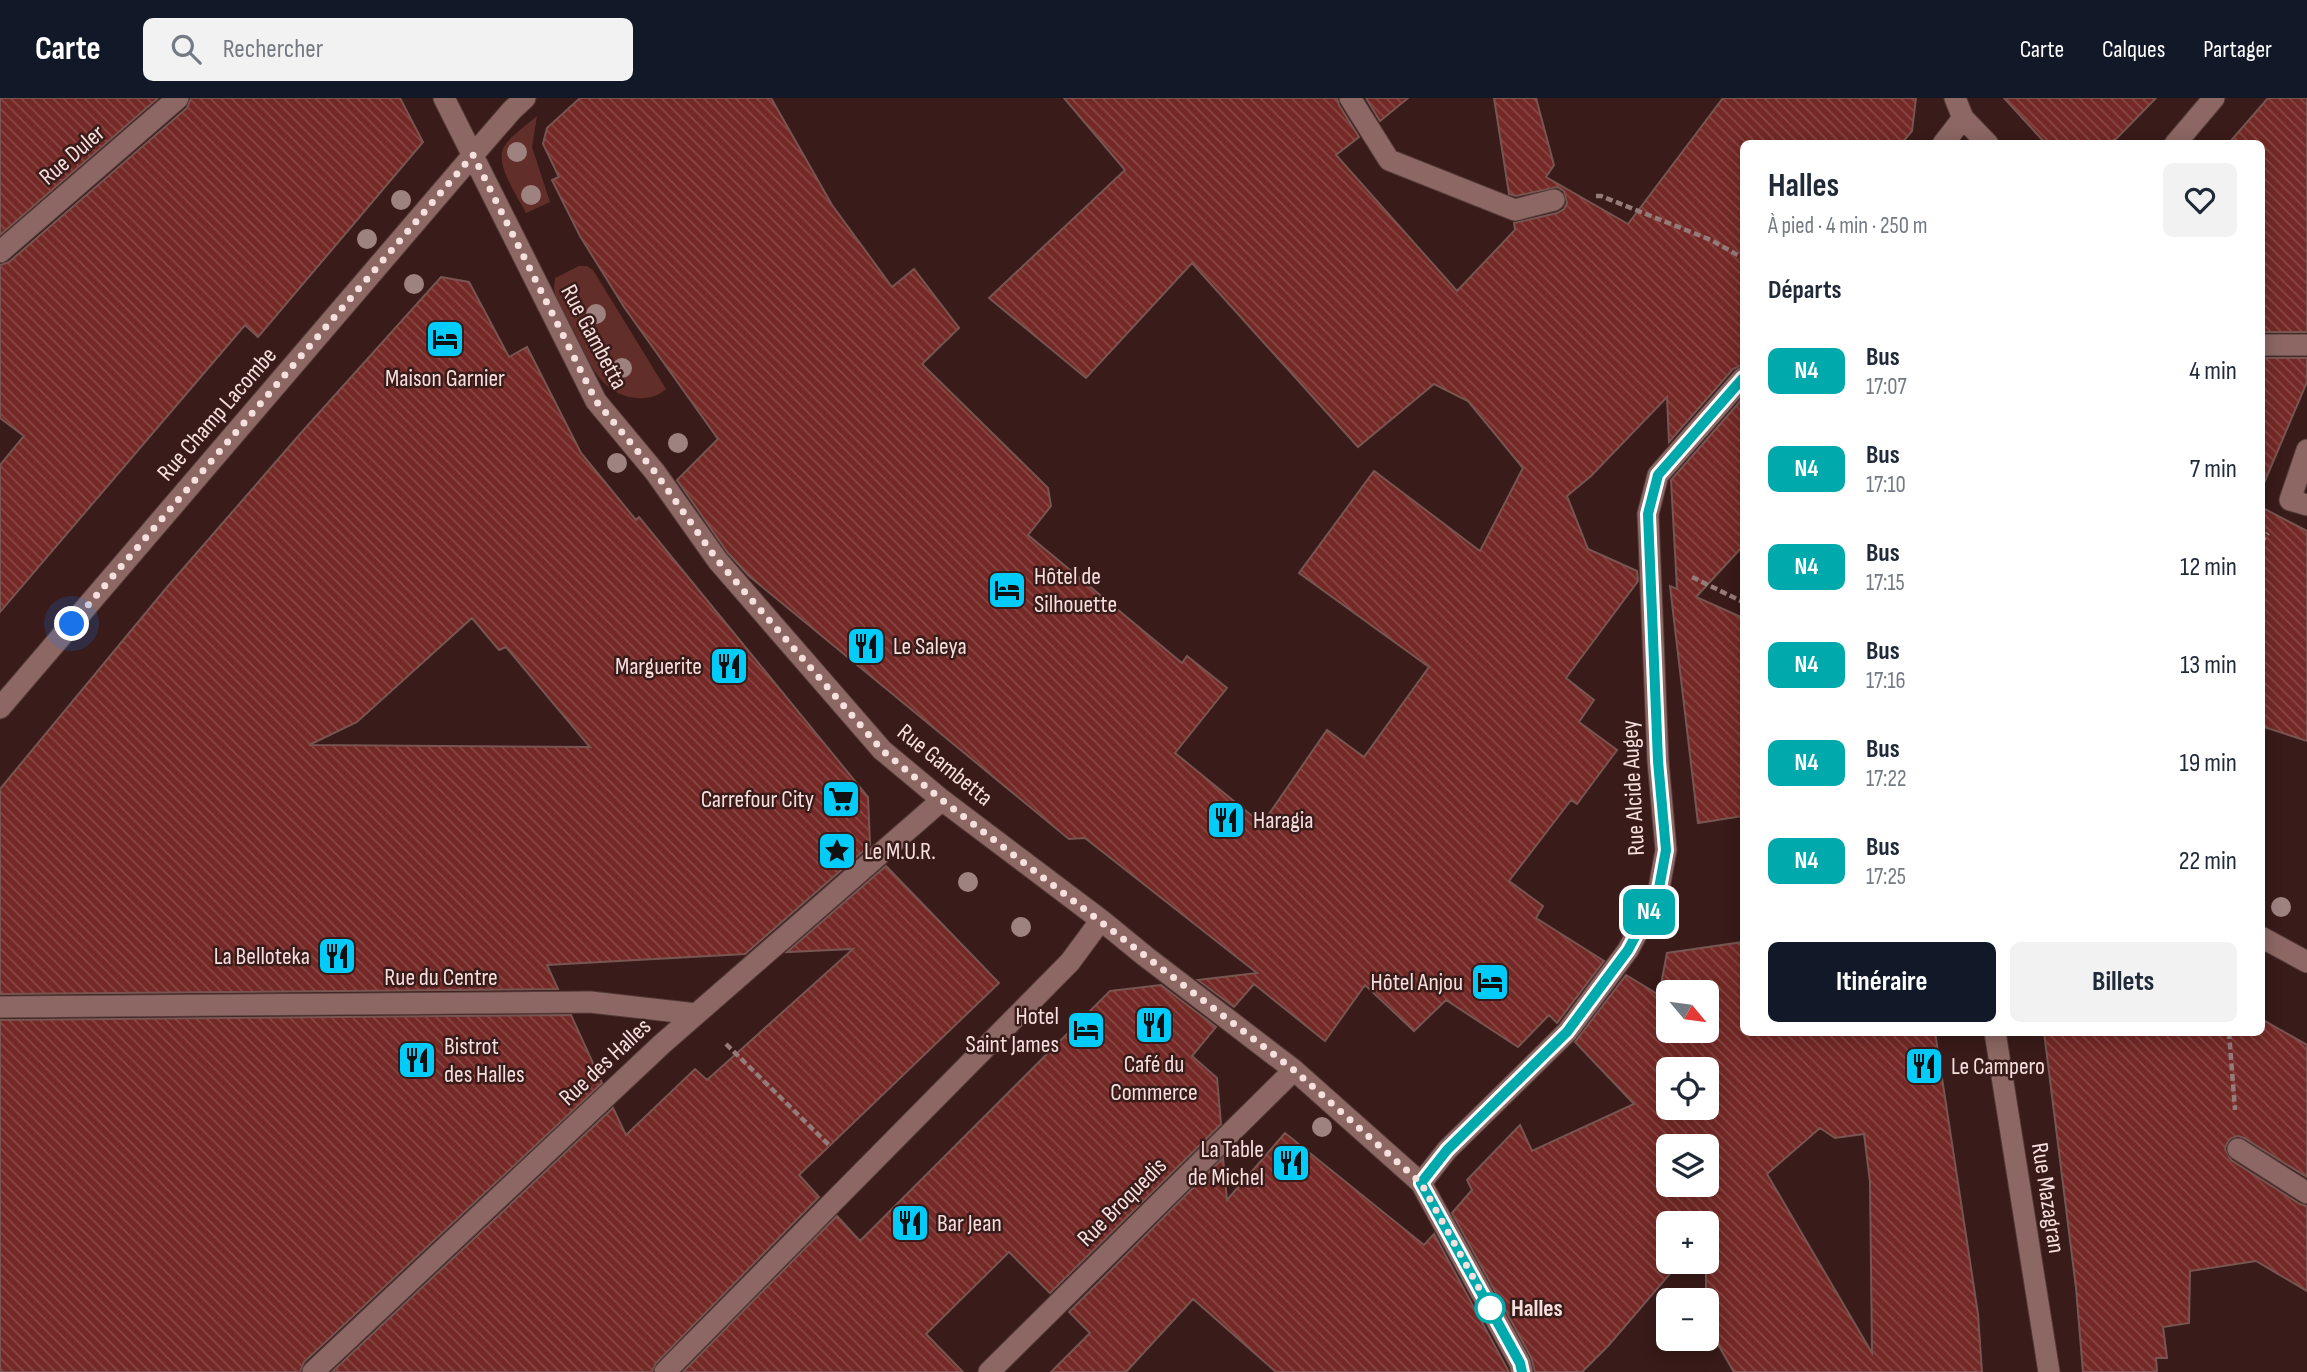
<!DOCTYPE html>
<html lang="fr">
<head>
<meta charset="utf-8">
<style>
  :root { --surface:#fff; --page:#f2f2f3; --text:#1f2937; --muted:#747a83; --accent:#111827 }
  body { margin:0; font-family:"Sofia Sans Condensed",sans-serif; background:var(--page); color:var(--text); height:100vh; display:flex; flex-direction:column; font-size:26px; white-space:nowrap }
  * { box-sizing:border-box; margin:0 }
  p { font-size:23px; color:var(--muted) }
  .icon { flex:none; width:38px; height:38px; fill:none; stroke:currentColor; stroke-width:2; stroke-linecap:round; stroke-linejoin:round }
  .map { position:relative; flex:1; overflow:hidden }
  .drawer { position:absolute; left:1740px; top:42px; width:525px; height:896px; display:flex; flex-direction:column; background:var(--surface); border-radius:10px; box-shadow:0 4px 18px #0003 }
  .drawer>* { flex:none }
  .badge { padding:0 14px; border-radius:10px; font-size:24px; line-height:46px }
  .needle { width:46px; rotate:119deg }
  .tools { position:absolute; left:1656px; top:882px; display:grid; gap:14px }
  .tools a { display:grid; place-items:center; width:63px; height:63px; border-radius:10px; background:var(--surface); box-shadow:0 4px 18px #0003; font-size:35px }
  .you { position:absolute; width:35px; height:35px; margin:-18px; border:5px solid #fff; border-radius:50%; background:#1a73e8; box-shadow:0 0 0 10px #1a73e833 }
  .map>.badge { position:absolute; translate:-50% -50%; box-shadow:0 0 0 4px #fff }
  h2 { padding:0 28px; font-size:26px; line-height:63px }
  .round { display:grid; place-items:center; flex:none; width:74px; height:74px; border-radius:10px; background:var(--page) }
  .headline { display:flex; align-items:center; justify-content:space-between; height:119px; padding:0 28px }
  h1 { font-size:33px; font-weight:700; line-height:52px }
  .button { display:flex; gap:14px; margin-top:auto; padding:14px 28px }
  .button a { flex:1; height:80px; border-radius:10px; background:var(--accent); color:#fff; font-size:28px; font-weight:700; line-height:80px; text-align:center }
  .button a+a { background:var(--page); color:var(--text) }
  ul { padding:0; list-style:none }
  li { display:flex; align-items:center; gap:21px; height:98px; padding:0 28px }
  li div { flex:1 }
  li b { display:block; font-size:26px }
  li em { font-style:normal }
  li .badge { min-width:77px; font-weight:700; text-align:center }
  header { display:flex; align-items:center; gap:42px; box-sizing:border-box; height:98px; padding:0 35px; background:var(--accent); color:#fff }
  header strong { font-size:33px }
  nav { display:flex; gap:38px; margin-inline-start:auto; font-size:24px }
  .search { width:490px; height:63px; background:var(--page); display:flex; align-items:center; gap:18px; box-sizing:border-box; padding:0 24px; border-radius:10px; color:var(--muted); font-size:26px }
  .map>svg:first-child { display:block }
  .green { fill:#622e2a }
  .building { fill:url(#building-back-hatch); stroke:#785551; stroke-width:2; fill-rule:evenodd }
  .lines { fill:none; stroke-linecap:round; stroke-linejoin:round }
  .minor-casing { stroke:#533a38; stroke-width:23 }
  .path { stroke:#957b79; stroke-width:4.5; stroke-dasharray:7 3.5; stroke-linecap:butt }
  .minor { stroke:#8c6763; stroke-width:21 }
  .tree { fill:#9d8280 }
  .line-casing { stroke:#fff; stroke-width:16 }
  .line { stroke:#00a9ab; stroke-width:10 }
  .walk { stroke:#f6e0de; stroke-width:7; stroke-dasharray:0 12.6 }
  .stop-dot { fill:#fff; stroke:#00a9ab; stroke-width:3.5 }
  .labels { text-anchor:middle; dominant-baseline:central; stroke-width:5; stroke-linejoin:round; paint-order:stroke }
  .street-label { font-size:24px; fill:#f6e0de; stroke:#391b19 }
  .poi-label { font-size:24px; fill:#f6e0de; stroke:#391b19; text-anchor:start }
  .stop-label { font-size:24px; font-weight:bold; fill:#f6e0de; stroke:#391b19; text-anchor:start }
</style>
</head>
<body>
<header>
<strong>Carte</strong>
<div class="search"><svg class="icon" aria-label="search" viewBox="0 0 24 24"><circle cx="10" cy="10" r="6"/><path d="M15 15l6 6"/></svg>Rechercher</div>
<nav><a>Carte</a><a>Calques</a><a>Partager</a></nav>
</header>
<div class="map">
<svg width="2307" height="1274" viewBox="0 0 2307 1274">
  <defs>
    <pattern id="building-back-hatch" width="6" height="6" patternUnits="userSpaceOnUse" patternTransform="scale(1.75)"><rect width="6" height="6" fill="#742926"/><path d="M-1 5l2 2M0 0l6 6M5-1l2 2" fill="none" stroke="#884845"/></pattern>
  </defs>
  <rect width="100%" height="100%" fill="#391b19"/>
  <path class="green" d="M537,18L532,49L550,104L526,115C518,99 494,66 504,49C511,37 527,27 537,18Z
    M579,168H587L593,172L666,291C657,299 647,301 636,300C599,297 587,259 573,231C566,218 557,205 554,191L555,180Z"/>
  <path class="building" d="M0,0H158L0,137Z
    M191,0H400L423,44L258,239L245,227L0,514V367L24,338L0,320V167L9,164L187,10Z
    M580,0H771L832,107L892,189L914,171L959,230L922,266L1048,390L1051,408L1028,437L1182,565L1187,558L1227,590L1175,655L1262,726L1327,632L1364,659L1429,569L1299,475L1374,373L1480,453L1523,370L1468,303L1434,286L1358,349L1192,165L1086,280L989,200L1125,72L1064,0H1337L1339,7L1359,39L1336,57L1457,193L1515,132L1514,125L1557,115L1564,111L1567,105L1564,93L1557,89L1516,98L1509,96L1494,0H1536L1554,67L1546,79L1628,126L1723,0H1916L1912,33L1901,46H1743V267L1733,271L1669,344L1667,299L1591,378L1567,398L1588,451L1637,473L1638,483L1566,580L1594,602L1579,624L1617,652L1577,706L1571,702L1509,783L1543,808L1536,820L1604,863L1557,925L1549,917L1518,949L1446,902L1414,933L1365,887L1325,943L1254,886L1234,909L1198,882L1257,875L1085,740L1069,741L749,478L728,455L677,382L718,341L624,209L580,138L552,82L559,79L543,46L547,30Z
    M1366,0H1408L1380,23Z
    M2004,0H2156L2117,40L2107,46H2046Z
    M2268,0H2307V234H2261V46H2228Z
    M441,179L469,184L509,259L527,249L581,355L636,422L639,419L868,699L870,747L745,856L547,867L558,891L0,896V691L168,488L300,336ZM472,520L499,552L506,549L590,649L309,647L357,624Z
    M2261,260H2307V284L2261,392Z
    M1743,300V448L1696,499L1743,520V718L1698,725L1670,488L1677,491L1671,382Z
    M2261,409L2307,433V643L2261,628Z
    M886,768L999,885L799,1077L819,1099L656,1265L652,1274H332L613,1010L626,1037L695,971L707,982L853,851L787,854Z
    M1743,844V934H1935L1978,1216L1982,1274H1734L1706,1226V1125H1668V1164H1680L1608,1248L1582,1274H1535L1531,1259L1452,1115L1472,1092L1467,1082L1520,1027L1532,1053L1634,1006L1575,944L1626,877L1659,897L1667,855ZM1668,894H1706V933H1668ZM1668,971H1706V1010H1668ZM1820,1030L1835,1040L1864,1036L1870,1084L1872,1255L1767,1076ZM1668,1048H1706V1087H1668Z
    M1161,887L1216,929L1192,958L1217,980L1221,1026L1050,1195L1009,1154L926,1236L963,1274H683L837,1118L860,1143L1110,893Z
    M571,917L602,985L304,1264L300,1274H0V922Z
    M2265,923L2307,947V1079L2244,1040L2238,1038L2231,1040L2227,1045L2225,1051L2231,1062L2300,1106L2307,1108V1193L2256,1163L2190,1173L2189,1225L2163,1229L2167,1260H2156L2157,1274H2083L2076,1190L2044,934H2261V929Z
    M1285,1035L1424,1147L1434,1136L1509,1274H1276L1193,1201L1126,1274H1051L1090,1235L1069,1214L1223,1060L1227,1102Z"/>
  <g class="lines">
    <defs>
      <path id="minor" d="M444,0L596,303L655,374L718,463L882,652L942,702L1101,822L1145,858L1294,972L1421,1085L1520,1265L1522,1274
        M1350,0L1389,62L1515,112L1554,102
        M1955,0L1963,20L1988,46
        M1943,46L1963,20
        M2175,46L2214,0
        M0,154L178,0
        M2261,247H2307
        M2307,352L2290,402L2307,407
        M0,610L473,57L512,12L525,0
        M2261,839L2307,864
        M0,909L590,904L696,916
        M1995,934L2049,1274
        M2238,1051L2307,1095
        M1421,1085L1447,1052L1567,934L1628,852L1658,796L1666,752L1658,663L1648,416L1658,377L1743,280
        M313,1274L662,946L942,702
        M665,1274L1070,864L1101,822
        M989,1274L1294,972"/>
    </defs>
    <use href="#minor" class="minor-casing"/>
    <path class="path" d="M1596,98H1601L1711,142L1743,160
      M2261,445L2268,435
      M1692,479L1743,504
      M2229,934L2235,1012
      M726,946L830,1048"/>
    <use href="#minor" class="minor"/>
  </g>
  <g class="tree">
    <circle cx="517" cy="54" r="10"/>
    <circle cx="531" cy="97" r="10"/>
    <circle cx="401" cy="102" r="10"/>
    <circle cx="367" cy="141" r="10"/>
    <circle cx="414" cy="186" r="10"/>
    <circle cx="596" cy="216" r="10"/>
    <circle cx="622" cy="270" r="10"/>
    <circle cx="678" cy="345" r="10"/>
    <circle cx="617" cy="365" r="10"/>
    <circle cx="968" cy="784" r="10"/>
    <circle cx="2281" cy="809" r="10"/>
    <circle cx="1021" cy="829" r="10"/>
    <circle cx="1322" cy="1029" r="10"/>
  </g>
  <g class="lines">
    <defs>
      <path id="line" d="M1522,1274L1520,1265L1421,1085L1447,1052L1567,934L1628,852L1658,796L1666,752L1658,663L1648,416L1658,377L1743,280"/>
    </defs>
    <use href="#line" class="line-casing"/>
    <use href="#line" class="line"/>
    <path class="walk" d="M72,526L473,57L596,303L655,374L718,463L882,652L942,702L1294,972L1421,1085L1490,1210"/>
  </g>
  <defs>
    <symbol id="hotel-square" viewBox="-11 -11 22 22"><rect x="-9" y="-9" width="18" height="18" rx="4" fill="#01cbf9" stroke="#391b19"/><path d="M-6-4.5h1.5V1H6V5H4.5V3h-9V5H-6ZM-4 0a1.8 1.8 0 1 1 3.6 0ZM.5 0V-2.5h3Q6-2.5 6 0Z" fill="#111"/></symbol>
    <symbol id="restaurant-square" viewBox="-11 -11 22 22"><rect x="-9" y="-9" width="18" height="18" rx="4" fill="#01cbf9" stroke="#391b19"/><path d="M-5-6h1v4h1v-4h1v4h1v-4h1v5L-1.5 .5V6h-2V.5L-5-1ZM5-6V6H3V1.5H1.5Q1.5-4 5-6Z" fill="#111"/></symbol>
    <symbol id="supermarket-square" viewBox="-11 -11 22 22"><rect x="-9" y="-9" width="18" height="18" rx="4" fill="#01cbf9" stroke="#391b19"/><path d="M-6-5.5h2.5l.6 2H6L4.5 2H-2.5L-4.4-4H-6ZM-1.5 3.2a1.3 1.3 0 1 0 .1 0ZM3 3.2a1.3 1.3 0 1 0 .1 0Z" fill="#111"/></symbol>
    <symbol id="sight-square" viewBox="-11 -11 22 22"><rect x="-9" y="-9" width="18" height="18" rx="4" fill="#01cbf9" stroke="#391b19"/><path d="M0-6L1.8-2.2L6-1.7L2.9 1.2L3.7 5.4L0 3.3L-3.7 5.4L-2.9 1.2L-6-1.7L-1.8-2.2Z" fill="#111"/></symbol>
  </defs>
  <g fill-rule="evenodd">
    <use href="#hotel-square" x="423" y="219" width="44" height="44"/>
    <use href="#hotel-square" x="985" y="470" width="44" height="44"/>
    <use href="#restaurant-square" x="844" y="526" width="44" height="44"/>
    <use href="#restaurant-square" x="707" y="546" width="44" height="44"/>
    <use href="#supermarket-square" x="819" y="679" width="44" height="44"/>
    <use href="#restaurant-square" x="1204" y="700" width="44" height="44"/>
    <use href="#sight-square" x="815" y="731" width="44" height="44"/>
    <use href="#restaurant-square" x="315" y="836" width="44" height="44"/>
    <use href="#hotel-square" x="1468" y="862" width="44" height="44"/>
    <use href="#restaurant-square" x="1132" y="905" width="44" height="44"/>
    <use href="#hotel-square" x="1064" y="910" width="44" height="44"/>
    <use href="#restaurant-square" x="395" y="940" width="44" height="44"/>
    <use href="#restaurant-square" x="1902" y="946" width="44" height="44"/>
    <use href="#restaurant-square" x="1269" y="1043" width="44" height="44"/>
    <use href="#restaurant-square" x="888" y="1103" width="44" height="44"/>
  </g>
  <circle class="stop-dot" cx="1490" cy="1210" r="14"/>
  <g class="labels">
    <g class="street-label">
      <text transform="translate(72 57) rotate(-41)">Rue Duler</text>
      <text transform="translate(594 239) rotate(62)">Rue Gambetta</text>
      <text transform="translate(217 316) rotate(-49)">Rue Champ Lacombe</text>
      <text transform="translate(945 667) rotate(39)">Rue Gambetta</text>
      <text transform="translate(1633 690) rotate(-93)">Rue Alcide Augey</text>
      <text x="441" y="879">Rue du Centre</text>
      <text transform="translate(605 964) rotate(-43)">Rue des Halles</text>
      <text transform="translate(2048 1100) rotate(81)">Rue Mazagran</text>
      <text transform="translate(1122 1104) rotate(-45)">Rue Broquedis</text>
    </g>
    <g class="poi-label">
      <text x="445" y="280" text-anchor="middle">Maison Garnier</text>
      <text x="1034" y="478">Hôtel de<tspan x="1034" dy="28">Silhouette</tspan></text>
      <text x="893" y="548">Le Saleya</text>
      <text x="702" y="568" text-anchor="end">Marguerite</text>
      <text x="814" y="701" text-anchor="end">Carrefour City</text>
      <text x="1253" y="722">Haragia</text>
      <text x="864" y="753">Le M.U.R.</text>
      <text x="310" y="858" text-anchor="end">La Belloteka</text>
      <text x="1463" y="884" text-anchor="end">Hôtel Anjou</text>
      <text x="1059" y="918" text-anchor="end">Hotel<tspan x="1059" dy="28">Saint James</tspan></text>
      <text x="444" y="948">Bistrot<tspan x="444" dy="28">des Halles</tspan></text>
      <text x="1154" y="966" text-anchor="middle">Café du<tspan x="1154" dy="28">Commerce</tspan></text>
      <text x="1951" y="968">Le Campero</text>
      <text x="1264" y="1051" text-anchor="end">La Table<tspan x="1264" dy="28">de Michel</tspan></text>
      <text x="937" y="1125">Bar Jean</text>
    </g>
    <g class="stop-label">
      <text x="1511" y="1210">Halles</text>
    </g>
  </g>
</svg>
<div class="tools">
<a><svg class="needle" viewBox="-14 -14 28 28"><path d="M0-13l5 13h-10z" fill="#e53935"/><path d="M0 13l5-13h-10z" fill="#747a83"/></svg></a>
<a><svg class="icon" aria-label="locate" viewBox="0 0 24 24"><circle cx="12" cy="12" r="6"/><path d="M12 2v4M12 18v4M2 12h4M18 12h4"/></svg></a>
<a><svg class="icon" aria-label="layers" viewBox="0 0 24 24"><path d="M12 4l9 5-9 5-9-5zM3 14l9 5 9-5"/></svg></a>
<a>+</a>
<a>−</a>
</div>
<div class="you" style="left:72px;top:526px"></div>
<b class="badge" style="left:1649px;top:814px;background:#00a9ab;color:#fff">N4</b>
<section class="drawer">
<div class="headline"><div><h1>Halles</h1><p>À pied · 4 min · 250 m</p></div><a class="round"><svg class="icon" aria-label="heart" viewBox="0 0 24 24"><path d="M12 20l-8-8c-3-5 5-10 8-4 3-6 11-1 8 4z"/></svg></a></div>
<h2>Départs</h2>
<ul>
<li><span class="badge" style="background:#00a9ab;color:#fff">N4</span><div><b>Bus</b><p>17:07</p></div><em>4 min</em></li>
<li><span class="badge" style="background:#00a9ab;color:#fff">N4</span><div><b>Bus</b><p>17:10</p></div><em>7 min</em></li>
<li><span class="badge" style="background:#00a9ab;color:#fff">N4</span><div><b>Bus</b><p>17:15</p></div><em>12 min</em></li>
<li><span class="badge" style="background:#00a9ab;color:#fff">N4</span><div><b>Bus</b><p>17:16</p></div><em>13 min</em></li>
<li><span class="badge" style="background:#00a9ab;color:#fff">N4</span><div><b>Bus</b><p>17:22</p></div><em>19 min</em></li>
<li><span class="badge" style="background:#00a9ab;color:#fff">N4</span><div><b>Bus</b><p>17:25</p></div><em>22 min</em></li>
</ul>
<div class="button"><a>Itinéraire</a><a>Billets</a></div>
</section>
</div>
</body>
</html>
